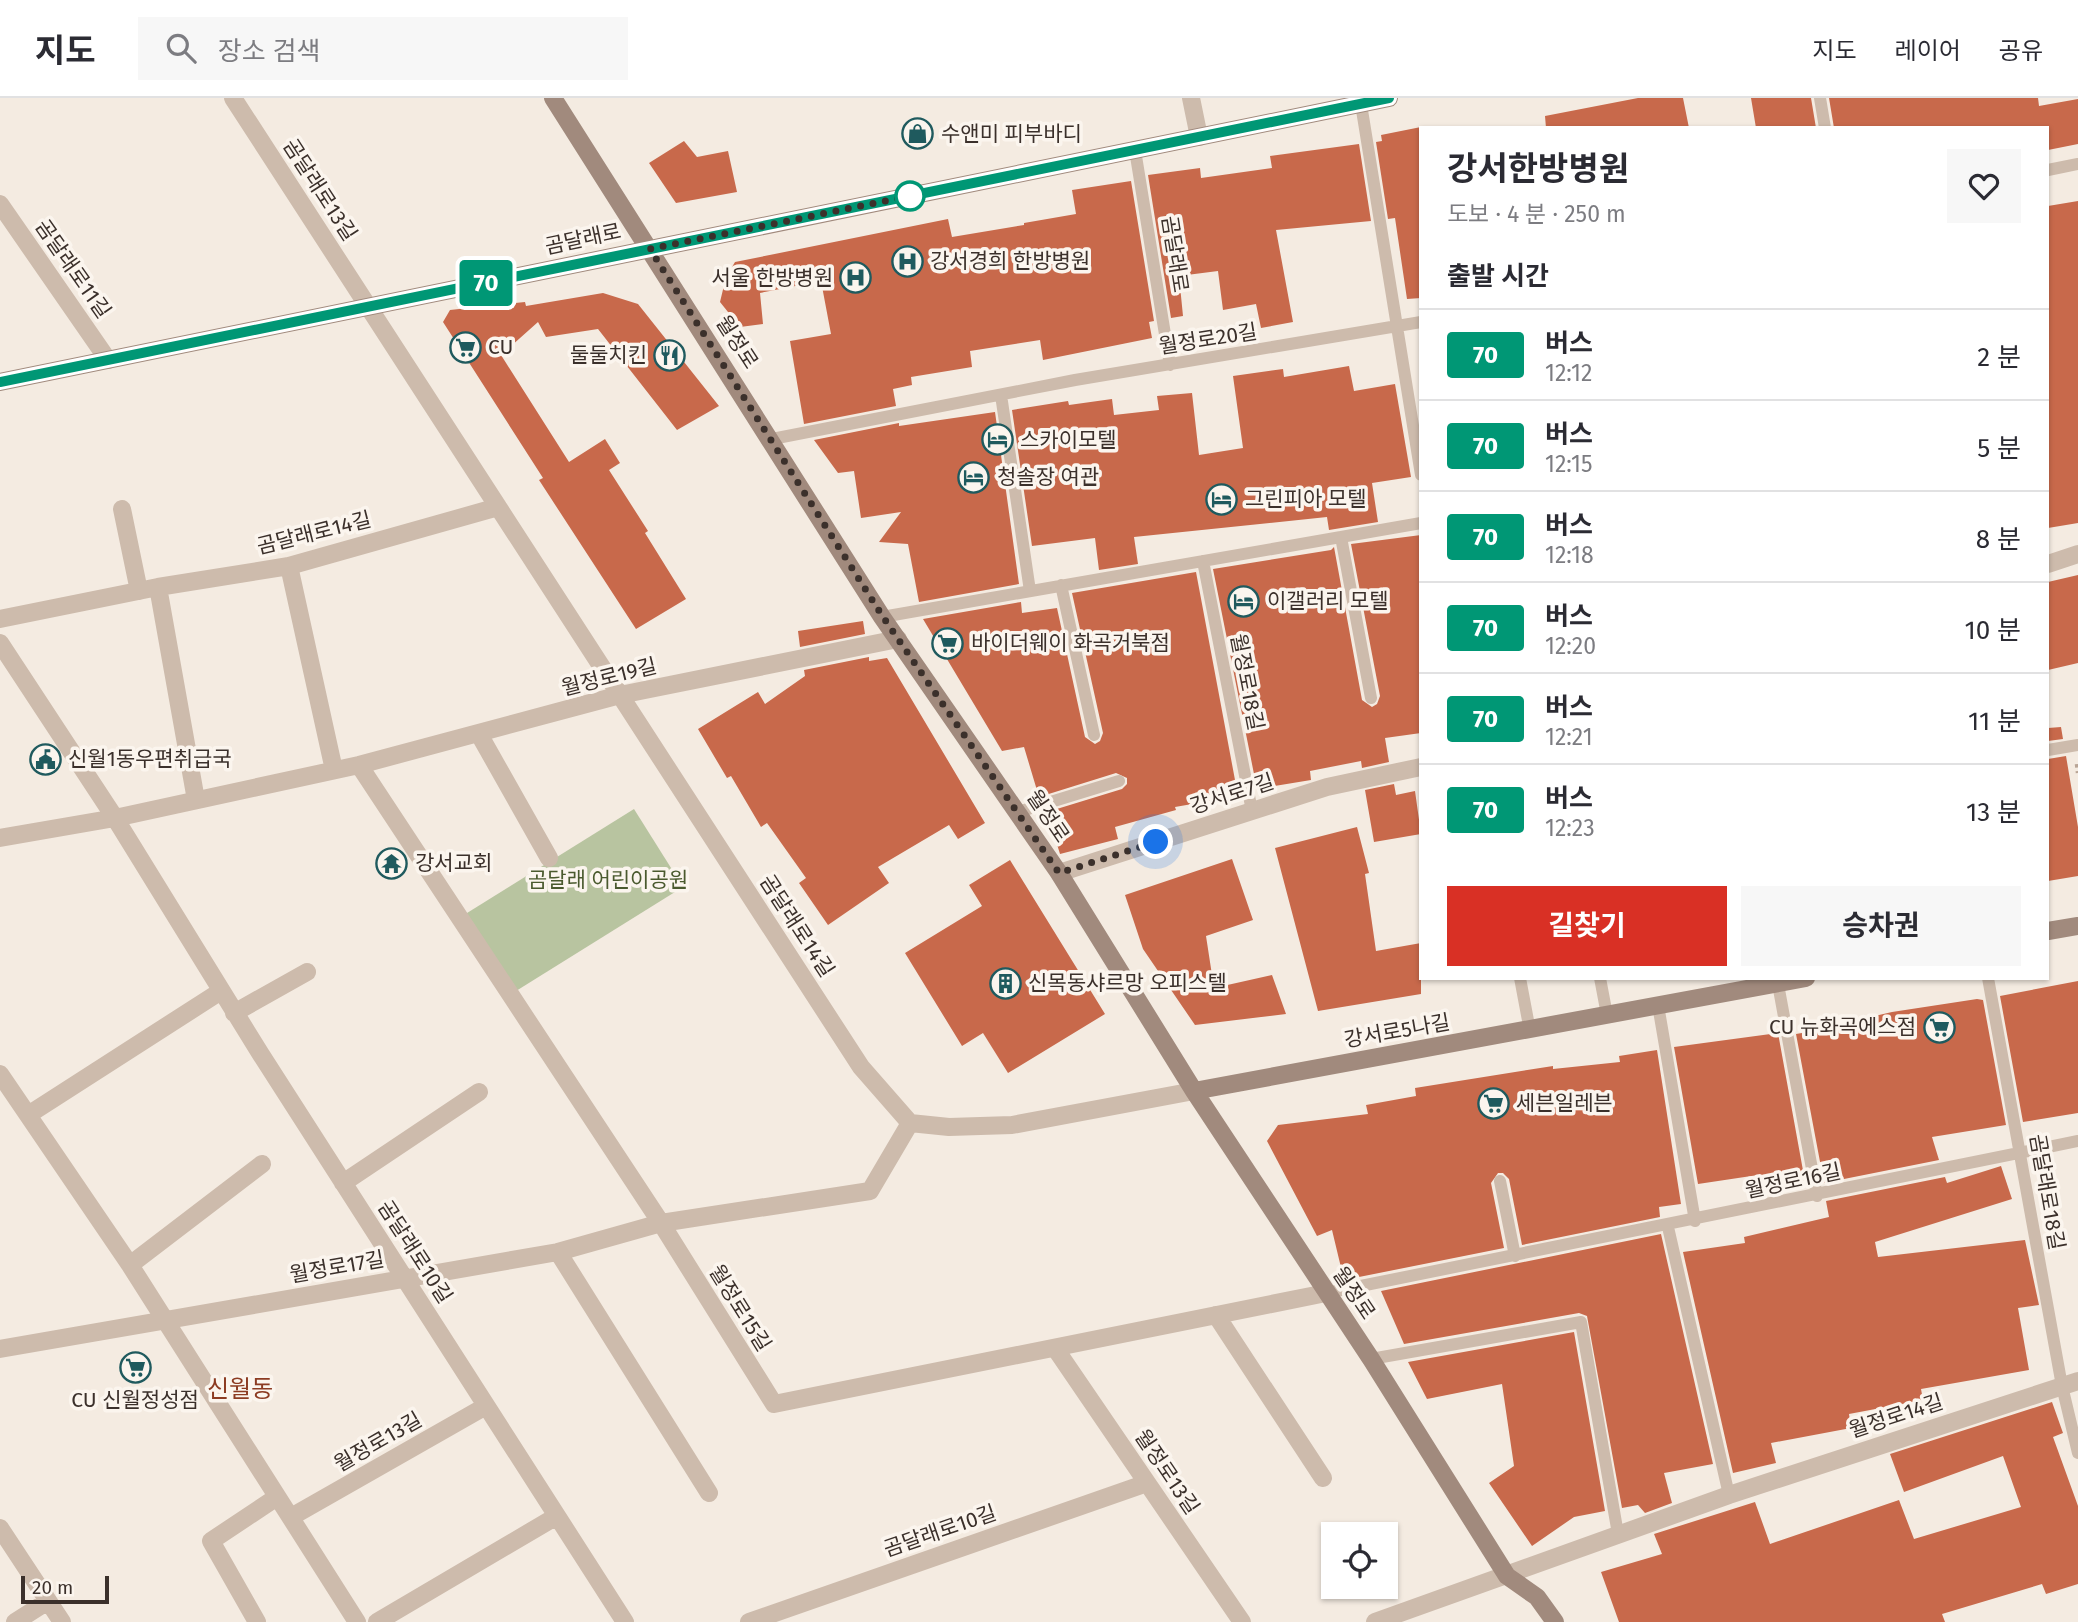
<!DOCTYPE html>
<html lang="ko">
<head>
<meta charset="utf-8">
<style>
  :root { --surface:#fff; --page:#f7f7f7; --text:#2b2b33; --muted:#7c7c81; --line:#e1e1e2; --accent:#d93025 }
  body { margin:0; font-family:"Fira Sans","Noto Sans KR",sans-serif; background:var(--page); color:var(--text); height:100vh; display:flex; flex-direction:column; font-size:26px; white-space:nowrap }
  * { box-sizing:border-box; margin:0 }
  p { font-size:23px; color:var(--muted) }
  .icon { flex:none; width:38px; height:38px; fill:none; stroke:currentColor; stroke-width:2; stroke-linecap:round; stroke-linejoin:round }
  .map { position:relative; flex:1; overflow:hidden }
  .details { position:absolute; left:1419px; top:28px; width:630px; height:854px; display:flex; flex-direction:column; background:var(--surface); border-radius:0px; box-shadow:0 2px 5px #0004 }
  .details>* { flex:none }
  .badge { padding:0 14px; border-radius:5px; font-size:24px; line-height:46px }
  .tools { position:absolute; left:1321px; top:1424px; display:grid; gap:14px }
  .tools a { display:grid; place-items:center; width:77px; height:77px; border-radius:0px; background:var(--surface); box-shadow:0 2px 5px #0004; font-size:35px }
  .scale { position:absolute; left:21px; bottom:18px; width:88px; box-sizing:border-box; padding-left:7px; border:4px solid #3b302b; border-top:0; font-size:19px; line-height:24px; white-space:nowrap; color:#3b302b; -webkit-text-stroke:5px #fbf5ee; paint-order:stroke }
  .you { position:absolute; width:35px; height:35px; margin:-18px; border:5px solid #fff; border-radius:50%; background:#1a73e8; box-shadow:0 0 0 10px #1a73e833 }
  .map>.badge { position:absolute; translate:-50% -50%; box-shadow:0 0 0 4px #fff }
  h2 { padding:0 28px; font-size:26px; line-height:63px }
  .round { display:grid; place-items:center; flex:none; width:74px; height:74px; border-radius:0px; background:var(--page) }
  .headline { display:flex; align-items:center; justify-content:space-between; height:119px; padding:0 28px }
  h1 { font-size:33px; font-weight:700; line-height:52px }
  .action { display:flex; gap:14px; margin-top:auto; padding:14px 28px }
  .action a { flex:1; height:80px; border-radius:0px; background:var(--accent); color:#fff; font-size:28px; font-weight:700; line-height:80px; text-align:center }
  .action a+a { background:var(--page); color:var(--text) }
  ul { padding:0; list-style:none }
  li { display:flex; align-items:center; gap:21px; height:91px; padding:0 28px; border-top:2px solid var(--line) }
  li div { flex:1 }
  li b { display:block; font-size:26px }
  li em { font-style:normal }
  li .badge { min-width:77px; font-weight:700; text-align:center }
  header { display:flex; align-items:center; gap:42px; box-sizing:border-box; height:98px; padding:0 35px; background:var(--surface); border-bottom:2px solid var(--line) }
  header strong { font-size:33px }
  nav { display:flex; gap:38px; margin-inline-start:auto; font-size:24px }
  .search { width:490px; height:63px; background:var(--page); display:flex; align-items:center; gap:18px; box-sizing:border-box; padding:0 24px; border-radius:0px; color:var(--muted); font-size:26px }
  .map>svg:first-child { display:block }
  .green { fill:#b8c4a0 }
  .building { fill:#c8694b }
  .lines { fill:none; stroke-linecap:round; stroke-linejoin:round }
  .path { stroke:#b9a596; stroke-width:4.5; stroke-dasharray:3.5 3.5; stroke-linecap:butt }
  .lane { stroke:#cdbbac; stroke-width:12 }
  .street { stroke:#cdbbac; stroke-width:18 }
  .secondary { stroke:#a18a7d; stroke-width:18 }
  .line-casing { stroke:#fff; stroke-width:16 }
  .line { stroke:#009775; stroke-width:10 }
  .walk { stroke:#3b302b; stroke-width:7; stroke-dasharray:0 12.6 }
  .stop-dot { fill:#fff; stroke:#009775; stroke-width:3.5 }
  .labels { text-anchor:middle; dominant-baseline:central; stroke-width:7; stroke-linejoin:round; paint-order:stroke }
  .poi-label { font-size:21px; fill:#3b302b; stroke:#fbf5ee; text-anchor:start }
  .street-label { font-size:21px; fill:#3b302b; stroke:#fbf5ee }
  .park-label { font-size:21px; fill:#4a5a2e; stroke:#fbf5ee }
  .quarter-label { font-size:24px; fill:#8c3b22; stroke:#fbf5ee }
</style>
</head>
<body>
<header>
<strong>지도</strong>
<div class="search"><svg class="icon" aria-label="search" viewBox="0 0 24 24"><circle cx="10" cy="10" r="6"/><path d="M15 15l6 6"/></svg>장소 검색</div>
<nav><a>지도</a><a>레이어</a><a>공유</a></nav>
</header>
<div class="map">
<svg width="2078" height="1524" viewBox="0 0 2078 1524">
  <rect width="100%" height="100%" fill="#f4ebe1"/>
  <path class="green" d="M634,711L683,789L508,898L459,820Z"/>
  <path class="building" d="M1638,0H1683L1689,30H1546L1545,18Z
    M1751,0H1811L1816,30H1756Z
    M1829,0H2038L2039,8L2078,1V46L2048,52V30H1834Z
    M1421,29V200L1407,201L1395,120L1388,121L1376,44L1382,43L1381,37Z
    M684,43L697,59L728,53L737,94L676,105L649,65Z
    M1359,46L1371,123L1276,132L1293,224L1261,230L1256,206L1223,212L1218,173L1179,178L1183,218L1171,220L1148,77L1200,70L1201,80L1272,70L1270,58Z
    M1131,83L1154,223L1149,224L1152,240L1043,262L1040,242L970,253L972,269L911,279L912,287L893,291L896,308L804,326L790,243L831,236L821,183L760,195L763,226L740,229L720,204L726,179L735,164L948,121L952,139L1024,127V125L1076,116L1072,92Z
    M2078,103V425L2048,430V108Z
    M603,195L638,206L719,308L677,332L598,231L546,239L538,224L501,257L569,364L605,341L620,365L609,372L648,433L645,435L686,501L636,531L539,382L543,380L443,224L450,212L525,204L526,208Z
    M1349,268L1354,293L1395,286L1411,379L1372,385L1378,424L1329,432L1327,419L1134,439L1138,466L1099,472L1095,440L1032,448L1012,312L1068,303L1069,307L1112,301L1114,317L1159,312L1157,298L1192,295L1199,357L1243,350L1233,278L1283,271L1284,279Z
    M995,314L1019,486L919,504L908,446L879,444L901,414L861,420L854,373L838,375L814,342L899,325V328Z
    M1421,437V635L1385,640L1389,664L1362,670L1361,663L1310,673L1311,682L1257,691L1213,471L1331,452L1334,449L1362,602L1372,609L1377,606L1380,598L1351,446Z
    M1196,474L1238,698L1175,709L1176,712L1115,729L1118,741L1060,756L1047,714L1122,691L1127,686V680L1116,675L1039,699L1024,649L1002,653L923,521L1021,504L1022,515L1057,510L1085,639L1095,646L1100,643L1103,635L1072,495Z
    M2078,477V565L2048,572V484Z
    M863,523L865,536L800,549L798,533Z
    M869,559V563L887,560L985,725L958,741L949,727L878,769L889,785L828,827L799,785L806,780L767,725L761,729L731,678L727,680L698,631L758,594L765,606L805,578L804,572Z
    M2061,629L2063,641L2048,643V630Z
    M2066,658L2078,729V778L2048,783V661Z
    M1394,686L1396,697L1415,693L1421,736L1374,744L1365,692Z
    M1357,729L1369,775L1365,776L1376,853L1421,845V896L1318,913L1275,750Z
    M1232,761L1253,822L1206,838L1214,890L1272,877L1286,916L1195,927L1143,851L1125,797Z
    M1010,762L1105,916L1008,975L983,935L962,948L905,855L982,808L969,787Z
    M2078,883V1015L2023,1024L2000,898Z
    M1977,901L1983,902L2006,1027L1932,1039L1939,1062L1824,1085L1796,936L1854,926L1853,923L1892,914Z
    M1778,935L1804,1078L1759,1085L1758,1077L1698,1086L1674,949Z
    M1657,952L1681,1106L1659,1109L1660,1119L1522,1147L1509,1081L1503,1075H1498L1491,1085L1504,1150L1344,1182L1332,1132L1317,1138L1267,1043L1278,1027L1368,1016L1366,1007L1416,998L1415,990L1553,968V971L1620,964L1619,958Z
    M2001,1068L2012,1101L1875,1144L1878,1159L2025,1142L2039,1207L2018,1210L2029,1272L1921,1291L1923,1302L1849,1316L1851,1330L1771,1345L1776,1365L1733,1375L1683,1154L1745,1145L1744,1139L1829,1119L1826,1103L1945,1079L1947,1085Z
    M1661,1136L1713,1366L1664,1375L1672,1405L1645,1415L1638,1407L1622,1410L1587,1218L1579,1215L1404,1246L1381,1193Z
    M1574,1234L1605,1413L1574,1419L1532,1448L1489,1385L1514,1368L1502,1286L1427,1301L1408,1264Z
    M2052,1304L2063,1335L2053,1339L2078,1408V1486L2046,1496L2042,1486L1942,1516L1945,1524H1619L1601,1474L1662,1456L1654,1436L1755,1404L1770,1446L1899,1402L1914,1441L2021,1409L2003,1358L1904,1394L1890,1356Z"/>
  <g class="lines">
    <path class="path" d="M2077,666L2078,675"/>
    <path class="lane" d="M1820,0L1825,30
      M1361,6L1421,377
      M1135,52L1170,267
      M2048,72L2078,66
      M1001,297L1030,493
      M772,341L1075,282L1421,224
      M1341,439L1371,600
      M1203,463L1252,713
      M1061,487L1094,637
      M882,519L1421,425
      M2048,652L2078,647
      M1018,714L1119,683
      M1520,880L1530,933
      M1600,880L1607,917
      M1988,880L2062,1288L2078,1355
      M1778,886L1817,1098
      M1658,907L1695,1123
      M1500,1083L1515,1158
      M1668,1129L1729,1397
      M1326,1195L2078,1043
      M1371,1261L1581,1224L1618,1436"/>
    <path class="street" d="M233,0L861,969L910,1025L949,1029L1012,1027L1194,993
      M1191,0L1199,39
      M0,106L108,262
      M122,411L139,493
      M2048,466L2078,456
      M289,468L334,672
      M158,489L196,702
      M0,521L158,489L289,468L498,409
      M0,545L115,720L260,955L625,1524
      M479,636L549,760
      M359,667L661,1125L774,1306L1326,1195
      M0,740L115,720L359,667L620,597L898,541
      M1059,775L1327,689L1421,669
      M234,915L307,874
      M0,976L130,1167L357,1524
      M28,1017L221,893
      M343,1085L479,994
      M558,1154L709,1395
      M130,1167L262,1066
      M1216,1217L1323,1380
      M1055,1250L1242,1524
      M0,1251L558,1154L661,1125L870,1093L910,1025
      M291,1419L486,1308
      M0,1430L62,1524
      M15,1524L48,1503
      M257,1524L211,1443L277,1399
      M377,1524L557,1418
      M749,1524L1147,1385
      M1375,1524L1729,1397L2078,1283"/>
    <path class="secondary" d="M553,0L882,519L1059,775L1194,993L1371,1261L1507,1478L1537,1499L1555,1524
      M0,284L1389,0
      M2048,833L2078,828
      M1194,993L1806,880"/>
  </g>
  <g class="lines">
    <defs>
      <path id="line" d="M0,284L1389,0"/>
    </defs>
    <use href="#line" class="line-casing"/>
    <use href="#line" class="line"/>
    <path class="walk" d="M910,98L650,151L883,519L1059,775L1156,744"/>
  </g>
  <defs>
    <symbol id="shop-ring" viewBox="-11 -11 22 22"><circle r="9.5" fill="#fbf5ee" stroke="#1f5a5e" stroke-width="1.5"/><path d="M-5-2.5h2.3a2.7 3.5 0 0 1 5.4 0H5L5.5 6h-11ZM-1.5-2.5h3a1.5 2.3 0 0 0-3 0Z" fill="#1f5a5e"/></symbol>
    <symbol id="hospital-ring" viewBox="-11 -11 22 22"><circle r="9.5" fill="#fbf5ee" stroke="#1f5a5e" stroke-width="1.5"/><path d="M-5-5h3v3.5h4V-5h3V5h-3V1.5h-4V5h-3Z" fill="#1f5a5e"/></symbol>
    <symbol id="supermarket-ring" viewBox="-11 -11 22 22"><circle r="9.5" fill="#fbf5ee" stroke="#1f5a5e" stroke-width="1.5"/><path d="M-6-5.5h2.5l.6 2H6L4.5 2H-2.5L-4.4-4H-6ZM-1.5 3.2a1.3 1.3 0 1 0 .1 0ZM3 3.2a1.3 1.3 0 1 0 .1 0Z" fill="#1f5a5e"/></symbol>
    <symbol id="restaurant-ring" viewBox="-11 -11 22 22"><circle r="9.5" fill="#fbf5ee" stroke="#1f5a5e" stroke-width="1.5"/><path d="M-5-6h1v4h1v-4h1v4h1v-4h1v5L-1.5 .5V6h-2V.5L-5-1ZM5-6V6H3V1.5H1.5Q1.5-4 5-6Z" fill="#1f5a5e"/></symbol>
    <symbol id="hotel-ring" viewBox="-11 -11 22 22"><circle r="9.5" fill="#fbf5ee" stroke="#1f5a5e" stroke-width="1.5"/><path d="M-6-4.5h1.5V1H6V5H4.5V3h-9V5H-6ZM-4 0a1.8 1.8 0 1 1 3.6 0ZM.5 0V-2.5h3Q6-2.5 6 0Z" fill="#1f5a5e"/></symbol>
    <symbol id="civic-ring" viewBox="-11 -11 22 22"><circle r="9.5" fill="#fbf5ee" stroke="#1f5a5e" stroke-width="1.5"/><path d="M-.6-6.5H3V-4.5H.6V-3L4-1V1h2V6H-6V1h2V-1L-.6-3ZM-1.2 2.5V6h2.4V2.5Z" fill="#1f5a5e"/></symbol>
    <symbol id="temple-ring" viewBox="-11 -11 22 22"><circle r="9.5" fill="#fbf5ee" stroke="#1f5a5e" stroke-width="1.5"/><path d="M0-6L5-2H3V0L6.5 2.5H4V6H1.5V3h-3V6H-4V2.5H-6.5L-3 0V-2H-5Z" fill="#1f5a5e"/></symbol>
    <symbol id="building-ring" viewBox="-11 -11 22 22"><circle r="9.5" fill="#fbf5ee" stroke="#1f5a5e" stroke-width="1.5"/><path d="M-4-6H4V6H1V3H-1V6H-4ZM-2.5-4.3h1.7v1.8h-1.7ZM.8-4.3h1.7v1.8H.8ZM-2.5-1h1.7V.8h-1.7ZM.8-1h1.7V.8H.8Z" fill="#1f5a5e"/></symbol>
  </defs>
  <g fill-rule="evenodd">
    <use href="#shop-ring" x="900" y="18" width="35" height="35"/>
    <use href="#hospital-ring" x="890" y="146" width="35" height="35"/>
    <use href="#hospital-ring" x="838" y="162" width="35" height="35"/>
    <use href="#supermarket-ring" x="448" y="232" width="35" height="35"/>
    <use href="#restaurant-ring" x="652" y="240" width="35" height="35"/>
    <use href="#hotel-ring" x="980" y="324" width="35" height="35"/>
    <use href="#hotel-ring" x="956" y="362" width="35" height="35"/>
    <use href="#hotel-ring" x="1204" y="384" width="35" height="35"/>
    <use href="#hotel-ring" x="1226" y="486" width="35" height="35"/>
    <use href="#supermarket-ring" x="930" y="528" width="35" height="35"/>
    <use href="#civic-ring" x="28" y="644" width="35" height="35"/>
    <use href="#temple-ring" x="374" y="748" width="35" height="35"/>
    <use href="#building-ring" x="988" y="868" width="35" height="35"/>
    <use href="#supermarket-ring" x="1922" y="912" width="35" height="35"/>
    <use href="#supermarket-ring" x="1476" y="988" width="35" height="35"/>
    <use href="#supermarket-ring" x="118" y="1252" width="35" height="35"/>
  </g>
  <circle class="stop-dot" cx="910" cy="98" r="14"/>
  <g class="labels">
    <g class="poi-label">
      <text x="941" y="36">수앤미 피부바디</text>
      <text x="930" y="163">강서경희 한방병원</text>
      <text x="833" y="180" text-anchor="end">서울 한방병원</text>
      <text x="488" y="249">CU</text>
      <text x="647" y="257" text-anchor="end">둘둘치킨</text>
      <text x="1020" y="342">스카이모텔</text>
      <text x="997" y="379">청솔장 여관</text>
      <text x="1245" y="401">그린피아 모텔</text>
      <text x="1267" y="503">이갤러리 모텔</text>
      <text x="971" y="545">바이더웨이 화곡거북점</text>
      <text x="68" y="661">신월1동우편취급국</text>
      <text x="415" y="765">강서교회</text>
      <text x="1028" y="885">신목동샤르망 오피스텔</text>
      <text x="1916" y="929" text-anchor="end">CU 뉴화곡에스점</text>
      <text x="1516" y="1005">세븐일레븐</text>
      <text x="135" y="1302" text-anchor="middle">CU 신월정성점</text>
    </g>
    <g class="street-label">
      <text transform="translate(320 92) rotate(57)">곰달래로13길</text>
      <text transform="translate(583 141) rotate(-12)">곰달래로</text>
      <text transform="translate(1175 156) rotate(81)">곰달래로</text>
      <text transform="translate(73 171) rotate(55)">곰달래로11길</text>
      <text transform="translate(1208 241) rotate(-9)">월정로20길</text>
      <text transform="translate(737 244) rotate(57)">월정로</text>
      <text transform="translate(314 435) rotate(-14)">곰달래로14길</text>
      <text transform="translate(609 579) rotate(-14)">월정로19길</text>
      <text transform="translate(1247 584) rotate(79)">월정로18길</text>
      <text transform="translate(1232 696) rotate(-18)">강서로7길</text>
      <text transform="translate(1048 718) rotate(56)">월정로</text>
      <text transform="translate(797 828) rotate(57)">곰달래로14길</text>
      <text transform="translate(1397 933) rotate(-10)">강서로5나길</text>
      <text transform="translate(1793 1083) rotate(-12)">월정로16길</text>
      <text transform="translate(2047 1094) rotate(80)">곰달래로18길</text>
      <text transform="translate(415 1154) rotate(57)">곰달래로10길</text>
      <text transform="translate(337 1169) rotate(-10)">월정로17길</text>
      <text transform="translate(1354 1195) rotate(56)">월정로</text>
      <text transform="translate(740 1210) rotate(58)">월정로15길</text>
      <text transform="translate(1896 1318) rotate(-18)">월정로14길</text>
      <text transform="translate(378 1344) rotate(-30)">월정로13길</text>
      <text transform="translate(1167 1374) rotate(56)">월정로13길</text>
      <text transform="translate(940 1433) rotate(-19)">곰달래로10길</text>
    </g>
    <g class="park-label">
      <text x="608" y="782">곰달래 어린이공원</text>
    </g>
    <g class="quarter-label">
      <text x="240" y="1291">신월동</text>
    </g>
  </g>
</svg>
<div class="tools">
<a><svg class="icon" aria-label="locate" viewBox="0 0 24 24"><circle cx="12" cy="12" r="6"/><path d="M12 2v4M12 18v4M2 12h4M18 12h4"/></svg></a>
</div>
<div class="scale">20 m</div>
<div class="you" style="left:1156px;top:744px"></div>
<b class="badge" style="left:486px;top:185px;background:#009775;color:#fff">70</b>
<section class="details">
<div class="headline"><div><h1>강서한방병원</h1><p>도보 · 4 분 · 250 m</p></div><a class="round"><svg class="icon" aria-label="heart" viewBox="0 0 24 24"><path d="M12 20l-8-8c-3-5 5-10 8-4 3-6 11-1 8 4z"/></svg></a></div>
<h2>출발 시간</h2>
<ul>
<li><span class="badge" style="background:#009775;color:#fff">70</span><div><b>버스</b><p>12:12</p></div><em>2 분</em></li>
<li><span class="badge" style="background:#009775;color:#fff">70</span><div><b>버스</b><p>12:15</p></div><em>5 분</em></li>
<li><span class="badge" style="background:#009775;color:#fff">70</span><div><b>버스</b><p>12:18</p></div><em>8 분</em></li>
<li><span class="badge" style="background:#009775;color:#fff">70</span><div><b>버스</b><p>12:20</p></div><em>10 분</em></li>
<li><span class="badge" style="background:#009775;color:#fff">70</span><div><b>버스</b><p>12:21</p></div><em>11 분</em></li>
<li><span class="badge" style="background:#009775;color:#fff">70</span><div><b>버스</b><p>12:23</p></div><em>13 분</em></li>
</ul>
<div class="action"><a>길찾기</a><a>승차권</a></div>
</section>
</div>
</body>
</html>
